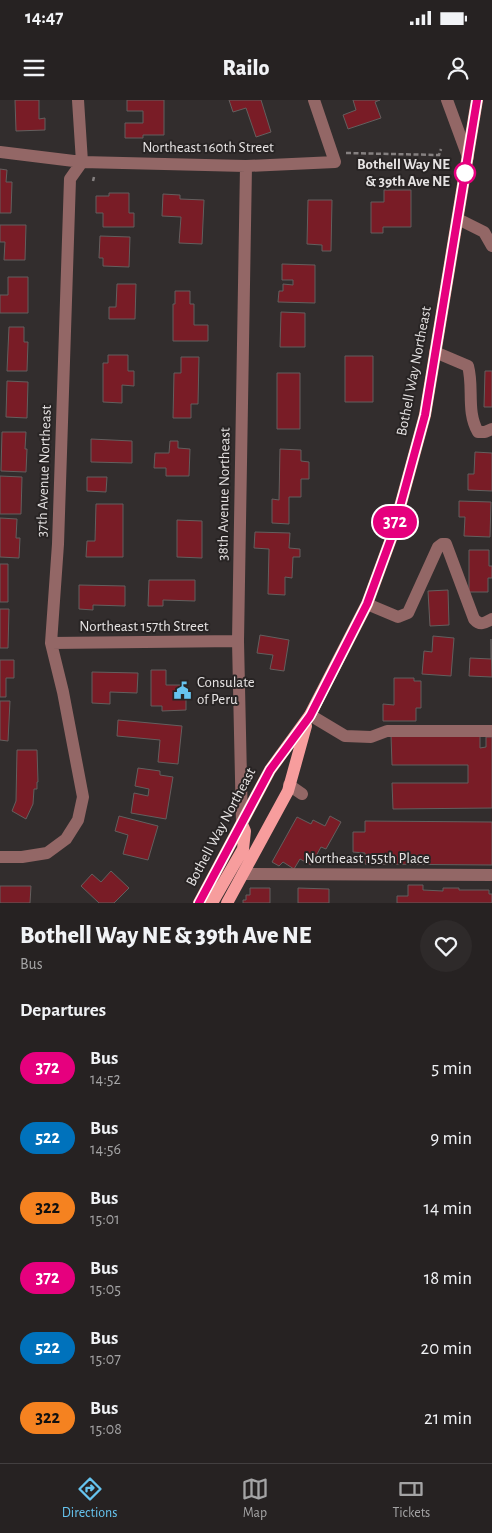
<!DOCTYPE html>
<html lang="en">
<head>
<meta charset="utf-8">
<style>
  :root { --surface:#262222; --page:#2e2a2a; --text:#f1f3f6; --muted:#a4a4a5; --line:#423f40; --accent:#66c4ef }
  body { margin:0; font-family:"Alegreya Sans",sans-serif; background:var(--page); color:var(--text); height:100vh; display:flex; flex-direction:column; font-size:19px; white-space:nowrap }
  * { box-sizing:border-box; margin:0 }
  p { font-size:16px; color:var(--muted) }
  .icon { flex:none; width:28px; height:28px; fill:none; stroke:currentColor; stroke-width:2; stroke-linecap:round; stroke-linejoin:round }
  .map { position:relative; height:803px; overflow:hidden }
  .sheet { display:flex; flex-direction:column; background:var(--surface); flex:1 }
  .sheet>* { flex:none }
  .badge { padding:0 10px; border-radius:16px; font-size:18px; line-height:32px }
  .map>.badge { position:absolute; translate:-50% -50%; box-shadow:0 0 0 2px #fff }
  h2 { padding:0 20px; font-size:19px; line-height:45px }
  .round { display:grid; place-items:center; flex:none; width:52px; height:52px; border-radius:26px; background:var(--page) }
  .headline { display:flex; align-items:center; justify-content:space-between; height:85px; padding:0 20px }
  h1 { font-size:24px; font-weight:800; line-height:38px }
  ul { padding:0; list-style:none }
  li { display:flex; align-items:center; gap:15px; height:70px; padding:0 20px }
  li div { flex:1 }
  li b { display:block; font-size:19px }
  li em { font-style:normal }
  li .badge { min-width:55px; font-weight:700; text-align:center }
  .status { display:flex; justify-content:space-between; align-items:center; height:35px; padding:0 25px; background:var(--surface); direction:ltr }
  .status svg { height:14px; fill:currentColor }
  header { display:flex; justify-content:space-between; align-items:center; height:65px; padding:0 20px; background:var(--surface); font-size:22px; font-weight:800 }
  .tab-bar { display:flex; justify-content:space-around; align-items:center; height:70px; border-top:1px solid var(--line); background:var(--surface); font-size:14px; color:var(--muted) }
  .tab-bar a { display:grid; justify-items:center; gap:2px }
  .tab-bar .current { color:var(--accent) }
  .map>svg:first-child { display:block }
  .building { fill:#791c26; stroke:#635f5e }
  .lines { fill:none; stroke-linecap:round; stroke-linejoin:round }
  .path { stroke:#858080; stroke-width:2.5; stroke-dasharray:5 2.5; stroke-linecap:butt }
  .minor { stroke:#936766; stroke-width:12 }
  .major { stroke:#f79d9d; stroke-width:12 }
  .line-casing { stroke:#fff; stroke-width:11 }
  .line { stroke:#e6007e; stroke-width:8 }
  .stop-dot { fill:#fff; stroke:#e6007e; stroke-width:2.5 }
  .labels { text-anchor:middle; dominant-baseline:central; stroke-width:4; stroke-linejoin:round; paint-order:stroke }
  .street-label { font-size:15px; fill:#e7e4e4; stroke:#282424 }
  .stop-label { font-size:15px; font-weight:bold; fill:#e7e4e4; stroke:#282424; text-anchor:end }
  .poi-label { font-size:15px; fill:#e7e4e4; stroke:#282424; text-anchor:start }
</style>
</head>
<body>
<div class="status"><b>14:47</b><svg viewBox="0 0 49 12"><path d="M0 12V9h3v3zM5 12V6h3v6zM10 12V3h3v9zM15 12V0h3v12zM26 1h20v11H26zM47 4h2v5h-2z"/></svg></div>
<header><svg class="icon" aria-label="menu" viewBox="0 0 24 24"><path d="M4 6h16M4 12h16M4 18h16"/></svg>Railo<svg class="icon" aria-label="person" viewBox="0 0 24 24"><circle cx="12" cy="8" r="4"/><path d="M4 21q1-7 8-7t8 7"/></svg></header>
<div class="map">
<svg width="492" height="803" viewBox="0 0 492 803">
  <rect width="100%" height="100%" fill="#322d2d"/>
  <path class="building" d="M15,0H39V19L45,18V30L16,31Z
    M127,0H164V35H143V38H125V23H143V11H127Z
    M229,0H261L271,32L256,37L246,8L233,12Z
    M353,0H380L375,2L381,18L348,29L343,15L356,10Z
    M0,69L7,70L6,82H12L11,113H0Z
    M384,90H411V127H383V133H371V102H384Z
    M109,93H129V113H134V127H103V113H96V96H109Z
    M163,94L180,95V99L204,100L202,144L179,143L181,117L162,116Z
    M308,100H332L331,151H322V145L307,144Z
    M0,125H26L25,160H4L5,142H0Z
    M100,136L130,137L129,167L103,166V158H99Z
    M282,164L315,165V203L278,202L279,191H283V184L293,185V180H282Z
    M8,177H28V213H0V195H8Z
    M117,184H136L135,219H109V207H116Z
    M175,191H190V204H194V225H208V241H173V204H175Z
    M281,212L305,213V247H280Z
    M9,227H24V242H28L27,271H7Z
    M108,255H128V271H134V286L122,285V303L103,302V263H108Z
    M345,256H373V302H345Z
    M181,257H199L198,304H191V318H173L174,273H181Z
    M485,271H492V307H484Z
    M277,273H300V329H277Z
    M7,281L28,282L27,318L6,317Z
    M2,332H26L25,349H27L26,372L1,371Z
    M91,339L132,341V363L91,362Z
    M170,341H178V348L190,349L189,376H166V368H154L155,353H169Z
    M280,349L301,350V361L309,362V379H301V397H289V424L272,423V399L279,400Z
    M475,352L492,353V391L468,390V374H474Z
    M0,376L22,377L21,414H0Z
    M87,377H107L106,392L87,391Z
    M459,401L491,402L490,437L464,436L465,417H459Z
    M96,404H123V457H86L87,441H95Z
    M0,418L17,419L16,438H20L19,458L0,457Z
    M177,420L202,421V458L177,457Z
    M255,432L290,433L289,448L300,449V457H293L292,478L285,477V495L268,494L269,449L254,448Z
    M469,450H489V466H492V478H488V492H469Z
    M0,464H8V502H0Z
    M149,480H195V501L163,500V506H148Z
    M79,485L125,486V506L93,505V510L79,509Z
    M448,490L449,525L430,526L428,491Z
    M0,509H9L8,548H0Z
    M260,535L289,540L284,571L270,569L273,555L257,553Z
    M433,536L454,538L451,576L422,574L424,551L432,552Z
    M491,539L492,577L469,576L470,558L491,559Z
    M0,560H14V578H6V597H0Z
    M151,570H166V585H186V610L162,611V606H151Z
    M92,572L138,573L137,593L110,592V604L92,603Z
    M394,578H414V581H421V608H416V621H383V604L394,605Z
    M0,601H10L8,641L0,640Z
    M118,620L182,626L178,664L158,662L160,640L117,636Z
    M480,634V648L486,647V637H492V708L393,709L392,683H468V665H392L391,635Z
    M17,650H37L38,682H37V689H34L33,704L26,719L12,711L16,701Z
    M138,668L160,671V675L173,677L166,719L131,713L134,693L148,696L149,689L135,686Z
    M119,716L158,726L148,760L123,754L128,735L115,731Z
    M330,716L341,722L326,749L321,747L311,765L300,759L294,769L283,762L279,766L272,762L297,717L311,724L313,720L325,726Z
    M365,721L492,722V765L365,764V753L353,752V732H365Z
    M111,771L129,788L114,803H99L81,786L92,774L101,782Z
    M408,785H423V790L443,791V788H459V790H489V794H492V803H397V796H408Z
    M0,786H31L30,803H0Z
    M250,788H270V803H243V800H246V795H250Z
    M298,788L329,789V803H298Z"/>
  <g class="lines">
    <path class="path" d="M346,53L439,55L441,49
      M93,81L94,77"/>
    <path class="minor" d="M447,0L468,57
      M0,52L82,62L246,66L335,62L314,0
      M458,119L484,132L492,146
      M435,252L468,266C474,288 466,311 478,332H485L492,329
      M367,504L398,517L408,513L438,447L442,444H446L474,519C480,526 485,523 492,519
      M51,543L238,541
      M310,615L345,636L371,637L387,631H492
      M289,685L302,694
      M242,724L238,541L246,66
      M0,757H22L47,753L66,739L78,720L83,697L63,592L51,543L58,444L70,79L82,62L78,0
      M243,774L492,775"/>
    <path class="major" d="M199,803L270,670L310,615L367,504L392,436L425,315L477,0
      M212,803L243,749L245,731L242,724
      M227,803L288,691L306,626"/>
  </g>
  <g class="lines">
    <defs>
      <path id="line" d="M199,803L270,670L310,616L367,504L392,436L425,315L477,0"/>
    </defs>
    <use href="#line" class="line-casing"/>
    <use href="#line" class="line"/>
  </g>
  <defs>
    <symbol id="civic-bare" viewBox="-9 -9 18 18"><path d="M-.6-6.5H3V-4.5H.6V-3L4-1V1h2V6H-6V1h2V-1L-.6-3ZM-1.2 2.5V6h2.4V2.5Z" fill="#66c4ef" stroke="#282424" stroke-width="2.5" paint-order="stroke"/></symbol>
  </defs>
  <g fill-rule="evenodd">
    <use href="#civic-bare" x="170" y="578" width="25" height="25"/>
  </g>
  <circle class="stop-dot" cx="465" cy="73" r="10"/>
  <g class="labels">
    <g class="street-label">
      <text x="208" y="47">Northeast 160th Street</text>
      <text transform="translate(414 271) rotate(-79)">Bothell Way Northeast</text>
      <text transform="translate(44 371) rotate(-88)">37th Avenue Northeast</text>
      <text transform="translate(224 394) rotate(-89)">38th Avenue Northeast</text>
      <text x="144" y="526">Northeast 157th Street</text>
      <text transform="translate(221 727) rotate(-62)">Bothell Way Northeast</text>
      <text x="367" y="758">Northeast 155th Place</text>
    </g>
    <g class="stop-label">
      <text x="450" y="64">Bothell Way NE<tspan x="450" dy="17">&amp; 39th Ave NE</tspan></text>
    </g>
    <g class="poi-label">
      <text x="197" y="582">Consulate<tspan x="197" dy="17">of Peru</tspan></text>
    </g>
  </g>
</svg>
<b class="badge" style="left:395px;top:422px;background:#e6007e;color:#fff">372</b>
</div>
<section class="sheet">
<div class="headline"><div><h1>Bothell Way NE &amp; 39th Ave NE</h1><p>Bus</p></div><a class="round"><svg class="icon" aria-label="heart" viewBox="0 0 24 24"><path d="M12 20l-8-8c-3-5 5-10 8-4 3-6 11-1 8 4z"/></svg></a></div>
<h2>Departures</h2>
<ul>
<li><span class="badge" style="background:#e6007e;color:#fff">372</span><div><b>Bus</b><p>14:52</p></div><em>5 min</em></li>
<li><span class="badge" style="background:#0072bc;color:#fff">522</span><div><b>Bus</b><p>14:56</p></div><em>9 min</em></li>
<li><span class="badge" style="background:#f58220;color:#111">322</span><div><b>Bus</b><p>15:01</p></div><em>14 min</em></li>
<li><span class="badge" style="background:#e6007e;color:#fff">372</span><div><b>Bus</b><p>15:05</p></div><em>18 min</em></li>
<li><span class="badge" style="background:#0072bc;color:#fff">522</span><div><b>Bus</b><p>15:07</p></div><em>20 min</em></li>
<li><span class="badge" style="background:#f58220;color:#111">322</span><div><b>Bus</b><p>15:08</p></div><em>21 min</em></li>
</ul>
</section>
<nav class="tab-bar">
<a class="current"><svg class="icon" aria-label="directions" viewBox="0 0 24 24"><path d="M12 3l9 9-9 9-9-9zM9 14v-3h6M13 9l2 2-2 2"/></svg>Directions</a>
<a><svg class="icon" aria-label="map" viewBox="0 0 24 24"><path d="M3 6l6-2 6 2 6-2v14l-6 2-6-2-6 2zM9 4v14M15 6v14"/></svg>Map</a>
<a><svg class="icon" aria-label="tickets" viewBox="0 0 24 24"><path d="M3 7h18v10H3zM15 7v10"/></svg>Tickets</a>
</nav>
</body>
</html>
